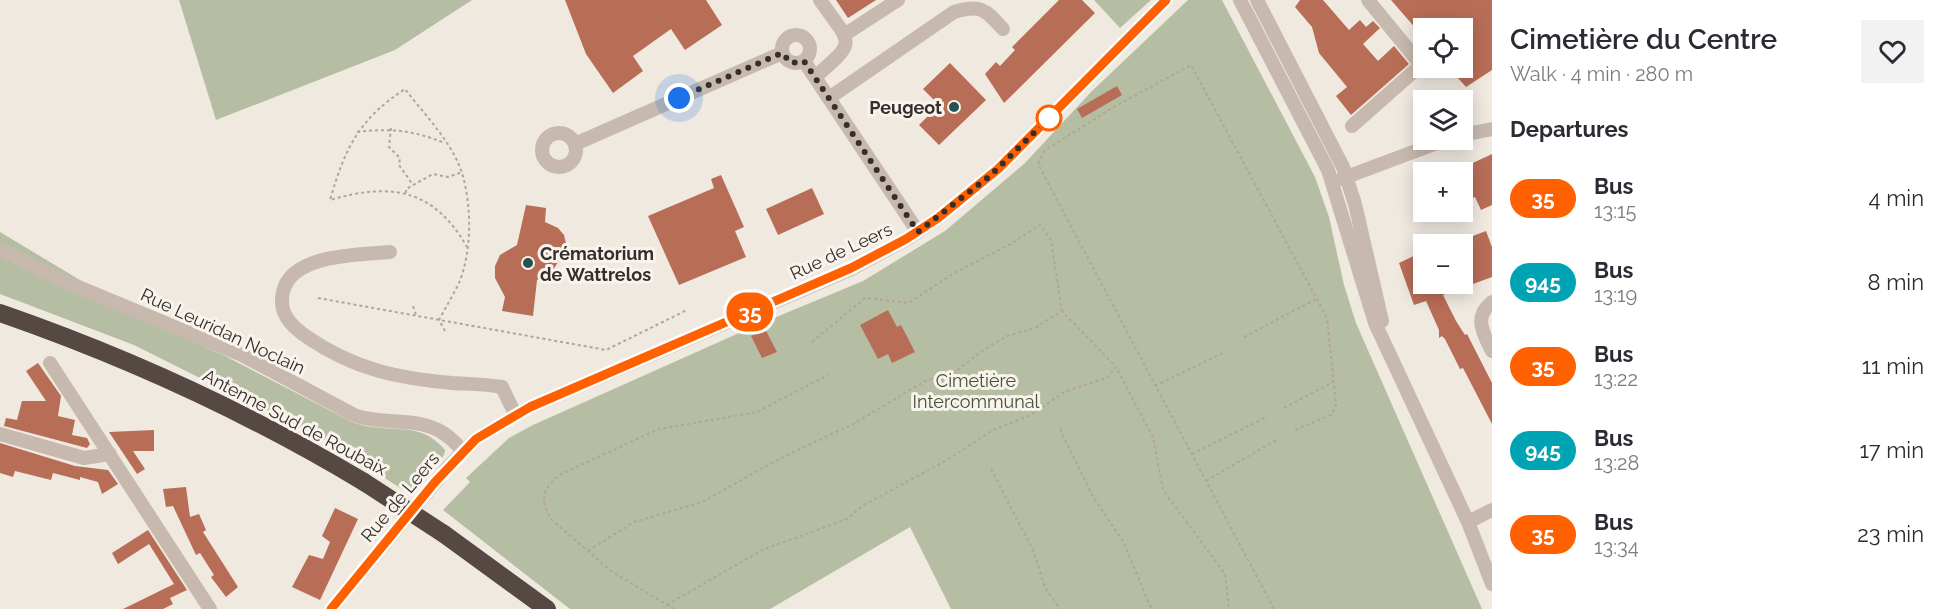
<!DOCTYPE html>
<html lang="en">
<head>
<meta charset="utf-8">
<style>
  :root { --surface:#fff; --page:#f2f2f3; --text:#2b2b33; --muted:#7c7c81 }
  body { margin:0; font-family:Raleway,sans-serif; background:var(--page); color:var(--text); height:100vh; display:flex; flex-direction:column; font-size:22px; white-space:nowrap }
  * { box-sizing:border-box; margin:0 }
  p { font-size:20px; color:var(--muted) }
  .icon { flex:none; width:33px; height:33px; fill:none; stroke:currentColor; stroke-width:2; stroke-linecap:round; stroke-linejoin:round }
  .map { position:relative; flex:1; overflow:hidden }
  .details { display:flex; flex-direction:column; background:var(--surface); width:450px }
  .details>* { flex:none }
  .badge { padding:0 12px; border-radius:20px; font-size:21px; line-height:39px }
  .tools { position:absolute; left:1413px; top:18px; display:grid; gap:12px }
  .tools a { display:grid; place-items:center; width:60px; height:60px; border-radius:0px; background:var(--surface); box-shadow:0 3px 15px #0003; font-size:30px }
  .you { position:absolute; width:30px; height:30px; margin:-15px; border:4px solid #fff; border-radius:50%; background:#1a73e8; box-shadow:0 0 0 9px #1a73e833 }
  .map>.badge { position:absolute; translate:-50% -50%; box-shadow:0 0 0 3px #fff }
  h2 { padding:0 18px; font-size:22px; line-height:54px }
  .round { display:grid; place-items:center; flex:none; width:63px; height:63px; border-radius:0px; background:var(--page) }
  .head { display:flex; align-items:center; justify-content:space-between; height:102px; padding:0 18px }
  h1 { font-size:28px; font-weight:600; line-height:45px }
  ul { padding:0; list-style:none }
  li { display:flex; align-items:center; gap:18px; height:84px; padding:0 18px }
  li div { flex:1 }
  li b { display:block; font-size:22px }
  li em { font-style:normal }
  li .badge { min-width:66px; font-weight:700; text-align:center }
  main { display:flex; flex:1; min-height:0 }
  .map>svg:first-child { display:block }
  .green { fill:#b5bea2 }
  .building { fill:#b86d57 }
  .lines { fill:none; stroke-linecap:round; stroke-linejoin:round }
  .path { stroke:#b3a398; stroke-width:2; stroke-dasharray:3 3; stroke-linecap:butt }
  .minor { stroke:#c7b9ad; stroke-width:14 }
  .highway { stroke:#564943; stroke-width:18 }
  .highway-bridge { stroke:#564943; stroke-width:18 }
  .line-casing { stroke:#fff; stroke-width:14 }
  .line { stroke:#ff6000; stroke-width:9 }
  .walk { stroke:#372e2b; stroke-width:6; stroke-dasharray:0 10.8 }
  .poi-dot { fill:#255153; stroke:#f8f3ec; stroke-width:2 }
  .stop-dot { fill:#fff; stroke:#ff6000; stroke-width:3 }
  .labels { text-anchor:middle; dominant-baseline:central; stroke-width:6; stroke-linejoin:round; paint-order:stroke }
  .poi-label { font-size:18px; font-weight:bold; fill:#372e2b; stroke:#f8f3ec; text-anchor:end }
  .street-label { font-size:18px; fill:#372e2b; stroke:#f8f3ec }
  .park-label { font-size:18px; fill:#475232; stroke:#f8f3ec }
</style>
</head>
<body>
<main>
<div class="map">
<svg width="1492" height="609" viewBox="0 0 1492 609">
  <rect width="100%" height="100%" fill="#f0e9e0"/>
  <path class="green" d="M179,0H472L395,50L216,120Z
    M1094,0H1151L1120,28Z
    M1188,0H1222L1315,177L1329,217L1344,285L1356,323L1482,609H951L910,527L770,609H570L443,510L470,482L466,478L509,438L533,425L757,325L863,281L945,231L1025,163L1091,92Z
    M0,232L153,324L225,356L352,422C389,436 419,418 445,450L444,455L411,495L334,445L134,345L0,294Z"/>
  <path class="building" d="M565,0H706L722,25L685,50L671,29L633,56L643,71L613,93L586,54Z
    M836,0H876L848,18Z
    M1059,0H1082L1095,13L1004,103L985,74L996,62L1000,66L1015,50L1012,47Z
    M1300,0H1323L1349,30L1360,20L1366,27L1373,21L1380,28L1363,44L1378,61L1394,46L1409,64L1351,115L1336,96L1347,87L1319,53L1312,27L1295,7Z
    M1391,0H1492V70L1466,87L1449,68H1462V28H1424V38Z
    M950,63L986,100L939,145L919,125L939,105L923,89Z
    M1117,86L1122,95L1082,118L1077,109Z
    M1492,154V205L1481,210L1475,197L1470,199L1462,183V168Z
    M721,175L744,227L735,231L746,257L679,285L648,216L714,188L711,179Z
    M812,188L824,214L778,235L766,209Z
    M526,205L546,208L545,222L558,228L564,235L568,252H564L552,272L537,280L533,316L502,311L505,297L495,278V266L500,255L517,245Z
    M1486,231L1492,247V277L1443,295L1456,321L1465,335L1467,334L1492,383V424L1463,368L1460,369L1445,339L1442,336L1439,338V330L1426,301L1414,305L1399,263L1424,251V284H1462V240Z
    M888,310L897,327L901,325L915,352L892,363L888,354L878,359L860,325Z
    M765,329L777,352L762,358L751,336Z
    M38,363L61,396L58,416L75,420L72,435L87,438L90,444L87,448L4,426L6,418L17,420L22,401H46L26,371Z
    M154,430V451H133L145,469L137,474L109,432Z
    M0,443L75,466L108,470L118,484L102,494L98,482L80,477V480L53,473L51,480L15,471L13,477L0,473Z
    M186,487L190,517L199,514L206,530L203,532L238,587L226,597L211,577L214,575L200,553L196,555L173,506L166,507L163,489Z
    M335,508L358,519L320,600L292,587L309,555L323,559L330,542L322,536Z
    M148,530L187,590L170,598L173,604L163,609H123L174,584L149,544L118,564L112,553Z"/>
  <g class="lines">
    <path class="path" d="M391,128L389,147L400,158L399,165L413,185
      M357,132C392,128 411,130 445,143
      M406,193V189L433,174L448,177L462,172
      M318,298L606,350L687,310
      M413,306L416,315
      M445,331L439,320C446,307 453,295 459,283C472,251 472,206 462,173C452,142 424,114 405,89C359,119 345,148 330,200C391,182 434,189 467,247
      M1244,337L1316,299
      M812,342L865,298L909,303L954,273L1009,245L1040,225L1051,240L1062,311
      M1155,386L1225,352
      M1284,408L1333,382
      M1060,429L1092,495L1124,543L1150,606L1154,609
      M1192,454L1265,418
      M991,469L1034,552L1045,588L1060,609
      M1206,481L1276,440
      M588,551L634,522L702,502L781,458L853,424L927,380L951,375L982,351L1007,336L1035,328L1062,311L1115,366
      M667,605L762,550L847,519L862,506L947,460L993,430L1031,415L1064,392L1108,377L1116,367L1153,437L1163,490L1225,574L1229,609
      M674,609L611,571L552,520C539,501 542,490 559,475L659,429L757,412L828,375
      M1274,609L1038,164L1044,151L1112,108L1191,65L1327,318L1336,405L1331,415L1295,430"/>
    <path class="minor" d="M1240,0L1328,170L1375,323L1468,522L1492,584
      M1257,0L1343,167L1355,204L1382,321
      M782 49a14 14 0 1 1 28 0a14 14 0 1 1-28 0Z
      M844,35L898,0
      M804,61L918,232
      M815,77C859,39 851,45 820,0
      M829,98L954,12C981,4 985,9 1003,29
      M1352,126L1421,65L1368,0
      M542 150a17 17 0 1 1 34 0a17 17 0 1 1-34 0Z
      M1462,135L1492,129
      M575,144L782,53
      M1341,179L1445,140
      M0,249L59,279L242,355L354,415C380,425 413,417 438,430C448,435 456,443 463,451
      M390,252C358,255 291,254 283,292C278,313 291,326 307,337C354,369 396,378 452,383C469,384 486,384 502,387L515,414
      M1492,302C1473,317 1483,333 1492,351
      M50,363L210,609
      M0,434L84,458L110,454
      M1468,522L1492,510
      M331,609L448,467L476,439L530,407L851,269L907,239L938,218L998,169L1166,0"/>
    <path class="highway" d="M0,313C127,357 249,413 364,482
      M444,534L547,609"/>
    <path class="highway-bridge" d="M364,482L444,534"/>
  </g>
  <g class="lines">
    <defs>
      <path id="line" d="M331,609L435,482L476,439L530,407L851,268L906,239L938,218L998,169L1166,0"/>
    </defs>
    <use href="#line" class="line-casing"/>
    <use href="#line" class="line"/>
    <path class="walk" d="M679,98L782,53L791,63L804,61L918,232L991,175L1051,116L1049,118"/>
  </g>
  <g class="poi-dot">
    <circle cx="954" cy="107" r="6"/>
    <circle cx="528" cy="263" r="6"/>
  </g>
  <circle class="stop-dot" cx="1049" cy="118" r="12"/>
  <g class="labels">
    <g class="poi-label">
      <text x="942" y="107">Peugeot</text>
      <text x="540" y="253" text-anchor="start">Crématorium<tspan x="540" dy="21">de Wattrelos</tspan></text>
    </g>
    <g class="street-label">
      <text transform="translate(841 251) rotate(-25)">Rue de Leers</text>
      <text transform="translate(223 331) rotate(25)">Rue Leuridan Noclain</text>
      <text transform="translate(295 422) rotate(28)">Antenne Sud de Roubaix</text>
      <text transform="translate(400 497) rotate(-50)">Rue de Leers</text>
    </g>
    <g class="park-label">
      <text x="976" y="380">Cimetière<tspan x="976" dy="21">Intercommunal</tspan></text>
    </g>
  </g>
</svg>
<div class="tools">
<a><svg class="icon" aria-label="locate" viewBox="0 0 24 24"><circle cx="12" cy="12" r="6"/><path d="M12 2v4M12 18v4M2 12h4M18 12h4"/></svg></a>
<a><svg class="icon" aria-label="layers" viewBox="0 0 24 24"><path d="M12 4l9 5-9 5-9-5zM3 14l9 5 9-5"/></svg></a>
<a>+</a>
<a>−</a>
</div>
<div class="you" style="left:679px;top:98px"></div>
<b class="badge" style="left:750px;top:312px;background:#ff6000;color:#fff">35</b>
</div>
<section class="details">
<div class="head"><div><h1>Cimetière du Centre</h1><p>Walk · 4 min · 280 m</p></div><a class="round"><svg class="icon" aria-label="heart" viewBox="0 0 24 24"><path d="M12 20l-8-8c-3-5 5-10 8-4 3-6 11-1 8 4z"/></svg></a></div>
<h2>Departures</h2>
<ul>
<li><span class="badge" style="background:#ff6000;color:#fff">35</span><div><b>Bus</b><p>13:15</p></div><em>4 min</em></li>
<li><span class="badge" style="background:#00a3b4;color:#fff">945</span><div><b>Bus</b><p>13:19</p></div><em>8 min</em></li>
<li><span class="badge" style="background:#ff6000;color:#fff">35</span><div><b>Bus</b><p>13:22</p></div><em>11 min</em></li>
<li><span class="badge" style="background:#00a3b4;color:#fff">945</span><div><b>Bus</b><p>13:28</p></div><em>17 min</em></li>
<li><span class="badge" style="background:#ff6000;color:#fff">35</span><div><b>Bus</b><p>13:34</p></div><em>23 min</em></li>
</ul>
</section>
</main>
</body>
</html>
